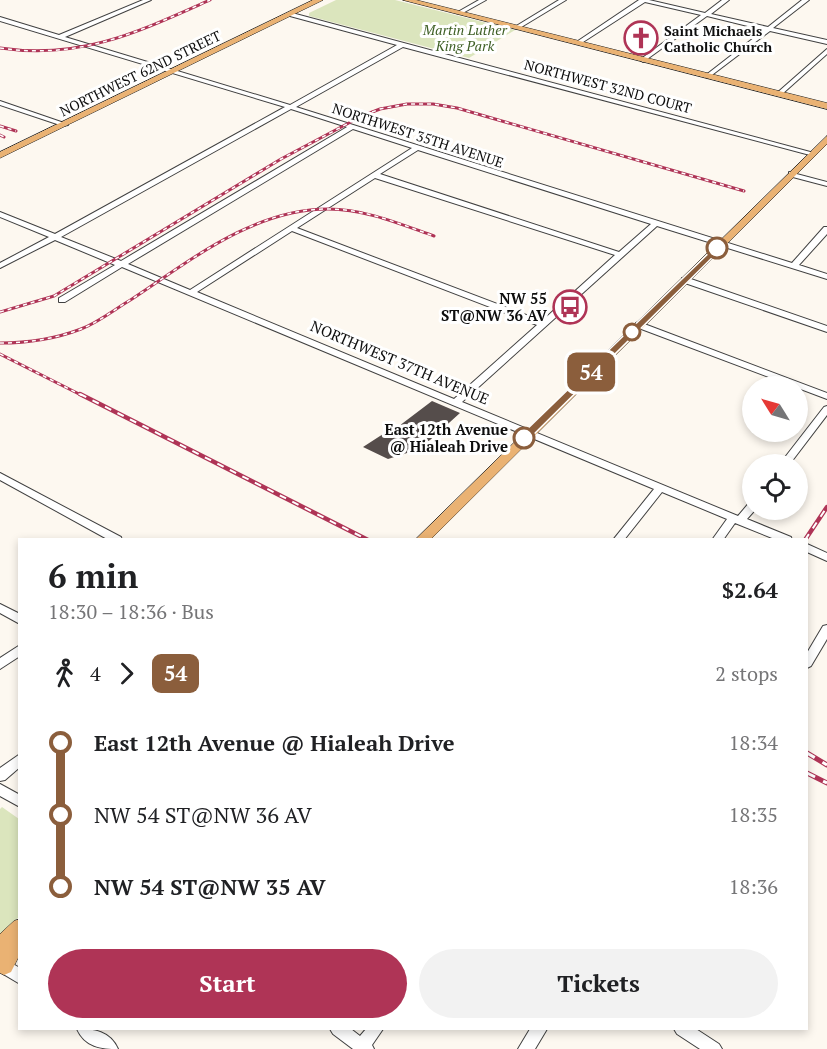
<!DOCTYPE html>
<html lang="en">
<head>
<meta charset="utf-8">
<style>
  :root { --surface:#fff; --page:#f2f2f2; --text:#202124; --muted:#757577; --accent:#af3456 }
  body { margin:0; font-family:"PT Serif",serif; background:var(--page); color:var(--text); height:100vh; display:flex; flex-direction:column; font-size:22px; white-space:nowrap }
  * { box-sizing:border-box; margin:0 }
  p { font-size:20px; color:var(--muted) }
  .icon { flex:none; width:33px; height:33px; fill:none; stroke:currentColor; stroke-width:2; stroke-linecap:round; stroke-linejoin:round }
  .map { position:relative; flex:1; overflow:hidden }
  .side { position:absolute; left:18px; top:538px; width:790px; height:492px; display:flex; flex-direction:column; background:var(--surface); border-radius:0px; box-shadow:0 3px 9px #0003 }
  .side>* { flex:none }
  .badge { padding:0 12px; border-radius:9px; font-size:21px; line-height:39px }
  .needle { width:39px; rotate:307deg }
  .controls { position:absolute; left:742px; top:376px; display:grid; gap:12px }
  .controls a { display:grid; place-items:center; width:66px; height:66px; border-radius:50%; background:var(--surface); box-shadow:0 3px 9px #0003; font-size:30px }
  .map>.badge { position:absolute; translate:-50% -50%; box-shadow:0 0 0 3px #fff }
  .legs { display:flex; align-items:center; gap:9px; height:66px; padding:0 30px; font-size:20px }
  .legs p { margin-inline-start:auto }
  .head { display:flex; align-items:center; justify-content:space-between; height:102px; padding:0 30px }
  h1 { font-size:33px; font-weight:600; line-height:45px }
  .action { display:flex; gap:12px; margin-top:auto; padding:12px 30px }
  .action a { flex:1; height:69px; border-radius:36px; background:var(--accent); color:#fff; font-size:24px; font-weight:600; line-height:69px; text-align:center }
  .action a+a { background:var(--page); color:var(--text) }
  ul { padding:0 30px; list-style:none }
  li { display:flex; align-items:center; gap:21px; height:72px; font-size:22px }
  li i { display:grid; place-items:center; width:9px; height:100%; margin:0 8px; background:currentColor }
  li i::after { content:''; width:15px; height:15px; margin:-8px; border:4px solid; border-radius:50%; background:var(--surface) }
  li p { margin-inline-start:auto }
  li:first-child i { background:linear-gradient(#0000 50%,currentColor 0) }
  li:last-child i { background:linear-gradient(currentColor 50%,#0000 0) }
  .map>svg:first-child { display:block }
  .green { fill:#dbe5bd }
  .building { fill:#554d4b }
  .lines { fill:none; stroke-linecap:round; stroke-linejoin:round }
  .minor-casing { stroke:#414141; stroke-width:2 }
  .major-casing { stroke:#1f1f1f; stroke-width:1 }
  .minor { fill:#fff; fill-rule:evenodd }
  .major { fill:#eab273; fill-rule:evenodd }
  .rail-far2-casing { stroke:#af3456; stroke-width:3 }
  .rail-far1-casing { stroke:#af3456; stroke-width:4.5 }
  .rail-casing { stroke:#af3456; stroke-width:5 }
  .rail-far2 { stroke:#fff; stroke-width:1.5; stroke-dasharray:4; stroke-linecap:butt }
  .rail-far1 { stroke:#fff; stroke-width:2; stroke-dasharray:7; stroke-linecap:butt }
  .rail { stroke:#fff; stroke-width:3; stroke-dasharray:9; stroke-linecap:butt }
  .line-1 { fill:#8b5e3c; stroke:#fff; stroke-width:1.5 }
  .stop-1-dot { fill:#fff; stroke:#8b5e3c; stroke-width:3 }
  .labels { text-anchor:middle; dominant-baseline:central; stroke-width:6; stroke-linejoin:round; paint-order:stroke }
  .far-park-label { font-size:14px; font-style:italic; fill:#3e5f25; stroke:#fff }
  .far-poi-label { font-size:14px; font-weight:bold; fill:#0e0e0e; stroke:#fff; text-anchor:start }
  .far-street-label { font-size:14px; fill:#0e0e0e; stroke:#fff }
  .poi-label { font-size:15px; font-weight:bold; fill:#0e0e0e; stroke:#fff; text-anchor:end }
  .street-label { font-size:15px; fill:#0e0e0e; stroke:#fff }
  .stop-label { font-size:15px; font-weight:bold; fill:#0e0e0e; stroke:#fff; text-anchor:end }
</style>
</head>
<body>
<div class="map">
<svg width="827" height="1049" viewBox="0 0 827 1049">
  <rect width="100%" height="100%" fill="#fdf8f0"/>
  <path class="green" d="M336,0H395L515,30L469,58L309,16V13Z
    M2,807L19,819L20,916L0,935V809Z"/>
  <path class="building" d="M432,401L460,413L430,440L407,453L388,459L363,447L397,425L399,426Z"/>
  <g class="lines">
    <defs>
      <path id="minor" d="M143,0H151L65,37L290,105L397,45L290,16L289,15L292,13L814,153V155H810L403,47L296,107L792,263L824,227H827V234L799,265L827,274V279L657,226L462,402L738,516L749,503L753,502V510H755L747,519L791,537L792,540H777L735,523L723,540H712L727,519L662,492L624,540H613L654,489L122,267L65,302H59V298L115,265L55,240L0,268V263L49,237L0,217V212L55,234L285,107L0,21V17L59,35ZM291,109L347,127L121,261L61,237ZM353,129L412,148L190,290L128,264ZM418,150L651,224L619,252L380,174ZM375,178L615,255L542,321L297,228ZM292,231L537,325L454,399L197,292Z
        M479,0H486L461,14L456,13Z
        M559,0H566L518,29L513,28Z
        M639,0H649L705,13L722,0H729L711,14L768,27L802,0H809L773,28L827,40V44L770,31L708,78L706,77V75L764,30L707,16L643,62L640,60L641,59L701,15L645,2L580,44L575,43Z
        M827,49V54L781,95H777V93Z
        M0,101L67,124L68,125L63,126L0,105Z
        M789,172L827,182V186L789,176Z
        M682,278H688L827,326V332L682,282Z
        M639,322L827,393V399L636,327V323Z
        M827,406V415L789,465H779L824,407Z
        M0,473L121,537L122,540H109L0,480Z
        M807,544L827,553V561L807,552Z
        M0,604L20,614V624L0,613Z
        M827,625V639L811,666L807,668V653L823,626Z
        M20,645V656L0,669V658Z
        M20,754V767L5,780L0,781V768Z
        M0,784L20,795V807L0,796Z
        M4,959L20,968V984L0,972V961Z
        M77,1029C94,1029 110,1031 118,1049C101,1049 85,1047 77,1029Z
        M330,1029H351L360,1036L366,1029H383L372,1045L374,1049H353L333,1034Z
        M530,1029H547L535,1049H518Z
        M674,1029H696L719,1044L722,1049H700L677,1034Z"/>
      <path id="major" d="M313,0H323L0,158V152Z
        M403,0H416L827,103V109Z
        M827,136V144L430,540H415Z
        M20,919V954L11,972L4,975L0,973V934L14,921Z"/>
    </defs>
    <use href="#minor" class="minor-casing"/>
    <use href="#major" class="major-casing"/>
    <use href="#minor" class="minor"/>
    <use href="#major" class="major"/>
    <defs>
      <path id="rail-far2" d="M0,48C81,60 138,32 210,0
        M0,126L16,131
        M0,135L4,137
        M0,312L54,296L281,159L362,116L380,109L407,104H433L457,108L744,191
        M0,343C27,343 55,339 81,329C99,322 115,309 132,299C191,260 254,209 328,209C365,209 400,224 434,236
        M0,354L83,396"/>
      <path id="rail-far1" d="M80,394L368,540
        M805,540L827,507"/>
      <path id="rail" d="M807,753L827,765
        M807,773L827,783"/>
    </defs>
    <use href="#rail-far2" class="rail-far2-casing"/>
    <use href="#rail-far1" class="rail-far1-casing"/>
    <use href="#rail" class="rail-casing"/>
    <use href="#rail-far2" class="rail-far2"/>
    <use href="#rail-far1" class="rail-far1"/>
    <use href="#rail" class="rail"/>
  </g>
  <path class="line-1" d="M717,245L720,246V250L527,441H520V436Z"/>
  <defs>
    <symbol id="church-ring" viewBox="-11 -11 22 22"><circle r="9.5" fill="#fff" stroke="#af3456" stroke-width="1.5"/><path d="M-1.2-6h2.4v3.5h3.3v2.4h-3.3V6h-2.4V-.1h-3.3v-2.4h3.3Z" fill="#af3456"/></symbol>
    <symbol id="bus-ring" viewBox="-11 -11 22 22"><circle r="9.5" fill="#fff" stroke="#af3456" stroke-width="1.5"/><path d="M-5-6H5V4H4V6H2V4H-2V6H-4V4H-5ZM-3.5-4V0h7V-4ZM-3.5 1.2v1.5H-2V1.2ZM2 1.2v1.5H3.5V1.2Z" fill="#af3456"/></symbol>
  </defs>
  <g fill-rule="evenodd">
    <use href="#church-ring" x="622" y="19" width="38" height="38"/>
    <use href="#bus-ring" x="551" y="288" width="38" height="38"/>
  </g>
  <g class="stop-1-dot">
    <circle cx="717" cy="248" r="10"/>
    <circle cx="632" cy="332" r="8"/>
    <circle cx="524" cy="438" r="10"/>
  </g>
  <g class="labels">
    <g class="far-park-label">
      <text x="465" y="29">Martin Luther<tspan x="465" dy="16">King Park</tspan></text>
    </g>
    <g class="far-poi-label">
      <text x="664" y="30">Saint Michaels<tspan x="664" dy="16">Catholic Church</tspan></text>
    </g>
    <g class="far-street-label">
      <text transform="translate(140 73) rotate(-26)">NORTHWEST 62ND STREET</text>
      <text transform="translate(608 86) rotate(15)">NORTHWEST 32ND COURT</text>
      <text transform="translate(418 135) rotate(18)">NORTHWEST 35TH AVENUE</text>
    </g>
    <g class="poi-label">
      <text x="547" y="298">NW 55<tspan x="547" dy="17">ST@NW 36 AV</tspan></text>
    </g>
    <g class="street-label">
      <text transform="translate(400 362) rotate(23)">NORTHWEST 37TH AVENUE</text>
    </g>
    <g class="stop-label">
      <text x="508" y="429">East 12th Avenue<tspan x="508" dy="17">@ Hialeah Drive</tspan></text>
    </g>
  </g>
</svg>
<div class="controls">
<a><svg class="needle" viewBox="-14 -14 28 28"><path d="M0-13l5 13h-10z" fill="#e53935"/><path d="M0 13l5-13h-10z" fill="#757577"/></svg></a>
<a><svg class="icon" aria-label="locate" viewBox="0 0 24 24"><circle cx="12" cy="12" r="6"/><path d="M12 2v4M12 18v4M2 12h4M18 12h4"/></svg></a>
</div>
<b class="badge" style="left:591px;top:372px;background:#8b5e3c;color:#fff">54</b>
<section class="side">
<div class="head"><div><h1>6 min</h1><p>18:30 – 18:36 · Bus</p></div><b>$2.64</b></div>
<div class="legs"><svg class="icon" aria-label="walk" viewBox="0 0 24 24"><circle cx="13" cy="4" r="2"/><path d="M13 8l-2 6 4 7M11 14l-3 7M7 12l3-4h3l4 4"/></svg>4<svg class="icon" aria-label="forward" viewBox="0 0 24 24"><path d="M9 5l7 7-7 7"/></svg><b class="badge" style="background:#8b5e3c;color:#fff">54</b><p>2 stops</p></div>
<ul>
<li><i style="color:#8b5e3c"></i><b>East 12th Avenue @ Hialeah Drive</b><p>18:34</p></li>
<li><i style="color:#8b5e3c"></i><span>NW 54 ST@NW 36 AV</span><p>18:35</p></li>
<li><i style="color:#8b5e3c"></i><b>NW 54 ST@NW 35 AV</b><p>18:36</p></li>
</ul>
<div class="action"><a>Start</a><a>Tickets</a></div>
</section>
</div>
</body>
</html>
